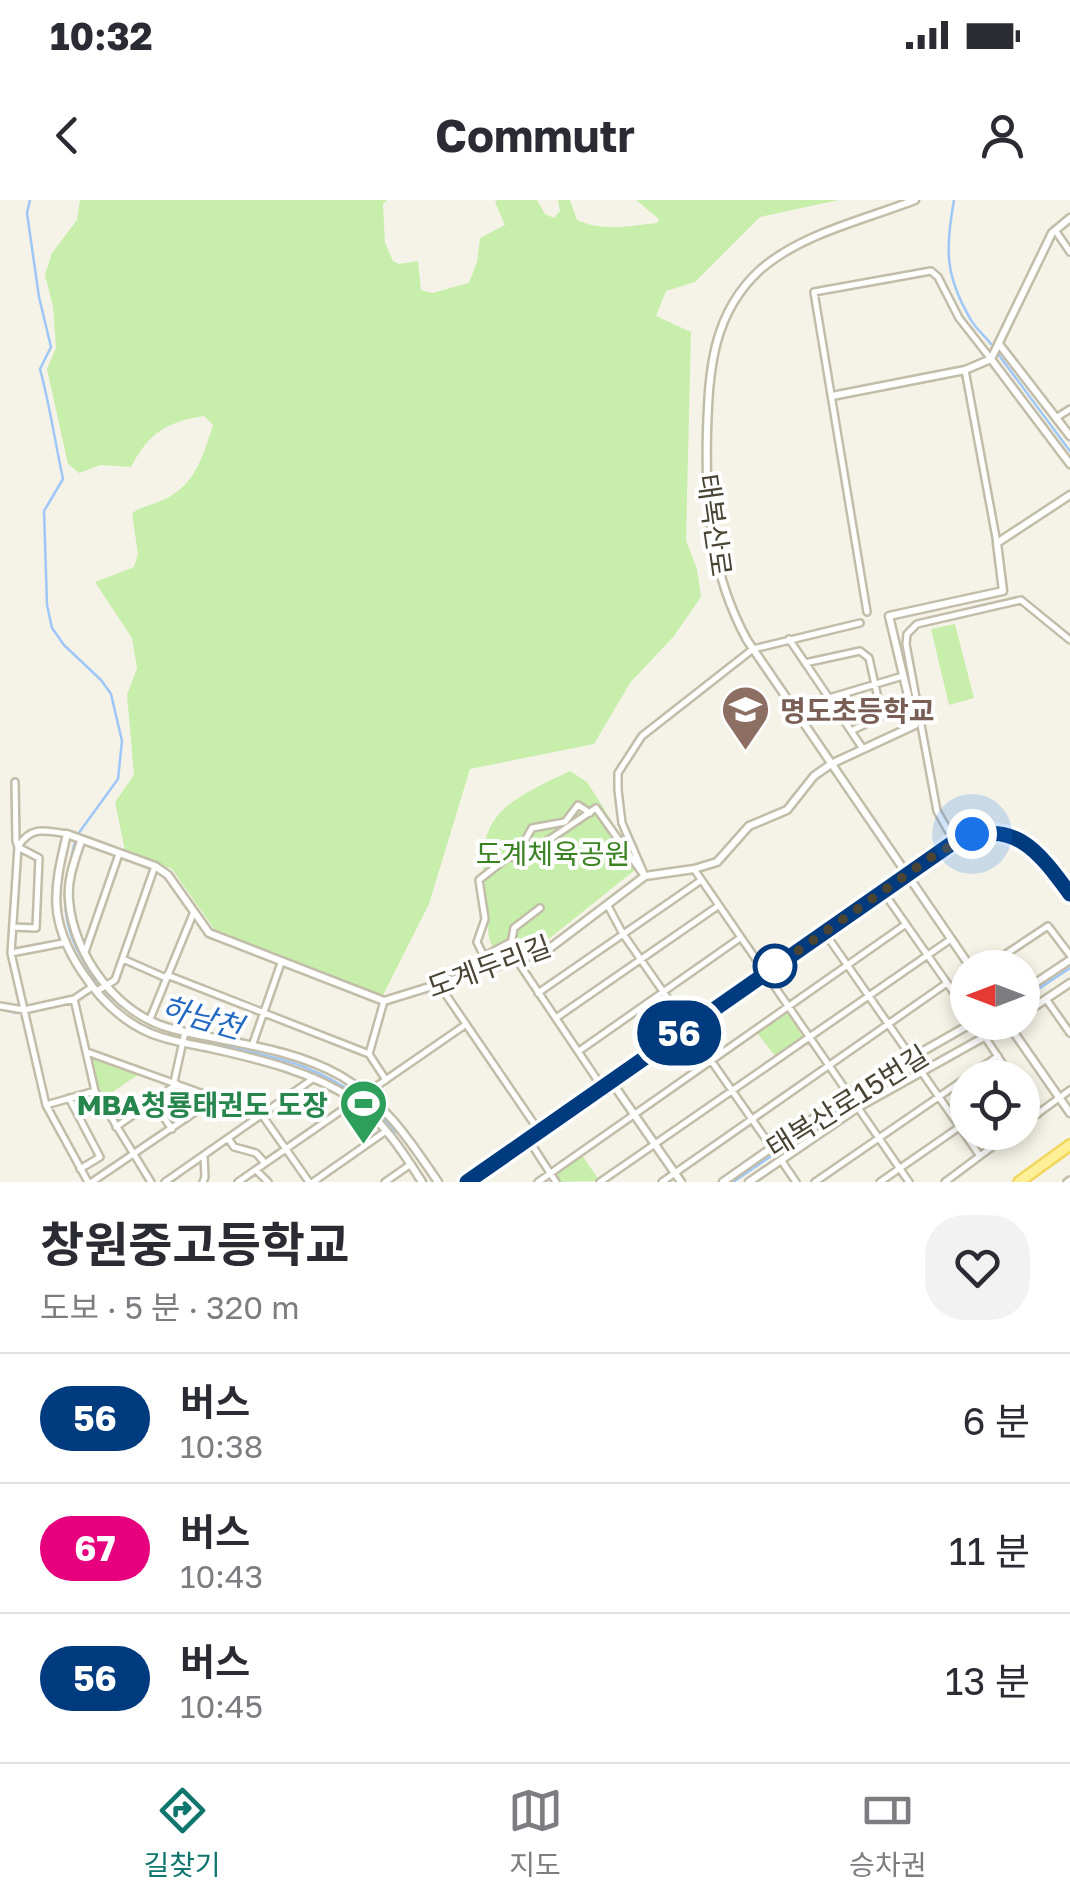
<!DOCTYPE html>
<html lang="ko">
<head>
<meta charset="utf-8">
<style>
  :root { --surface:#fff; --page:#f2f2f3; --text:#2b2b33; --muted:#7c7c81; --line:#e1e1e2; --accent:#0f766e }
  body { margin:0; font-family:"Golos Text","Noto Sans KR",sans-serif; background:var(--page); color:var(--text); height:100vh; display:flex; flex-direction:column; font-size:38px; white-space:nowrap }
  * { box-sizing:border-box; margin:0 }
  p { font-size:32px; color:var(--muted) }
  .icon { flex:none; width:55px; height:55px; fill:none; stroke:currentColor; stroke-width:2; stroke-linecap:round; stroke-linejoin:round }
  .map { position:relative; height:982px; overflow:hidden }
  .drawer { display:flex; flex-direction:column; background:var(--surface); flex:1 }
  .drawer>* { flex:none }
  .badge { padding:0 20px; border-radius:32px; font-size:35px; line-height:65px }
  .needle { width:65px; rotate:270deg }
  .fabs { position:absolute; left:950px; top:750px; display:grid; gap:20px }
  .fabs a { display:grid; place-items:center; width:90px; height:90px; border-radius:50%; background:var(--surface); box-shadow:0 5px 15px #0003; font-size:50px }
  .you { position:absolute; width:50px; height:50px; margin:-25px; border:8px solid #fff; border-radius:50%; background:#1a73e8; box-shadow:0 0 0 15px #1a73e833 }
  .map>.badge { position:absolute; translate:-50% -50%; box-shadow:0 0 0 5px #fff }
  .round { display:grid; place-items:center; flex:none; width:105px; height:105px; border-radius:40px; background:var(--page) }
  .summary { display:flex; align-items:center; justify-content:space-between; height:170px; padding:0 40px }
  h1 { font-size:48px; font-weight:700; line-height:75px }
  ul { padding:0; list-style:none }
  li { display:flex; align-items:center; gap:30px; height:130px; padding:0 40px; border-top:2px solid var(--line) }
  li div { flex:1 }
  li b { display:block; font-size:38px }
  li em { font-style:normal }
  li .badge { min-width:110px; font-weight:700; text-align:center }
  .status { display:flex; justify-content:space-between; align-items:center; height:70px; padding:0 50px; background:var(--surface); direction:ltr }
  .status svg { height:28px; fill:currentColor }
  header { display:flex; justify-content:space-between; align-items:center; height:130px; padding:0 40px; background:var(--surface); font-size:45px; font-weight:700 }
  .dock { display:flex; justify-content:space-around; align-items:center; height:140px; border-top:2px solid var(--line); background:var(--surface); font-size:28px; color:var(--muted) }
  .dock a { display:grid; justify-items:center; gap:5px }
  .dock .selected { color:var(--accent) }
  .map>svg:first-child { display:block }
  .green { fill:#c8eeac }
  .lines { fill:none; stroke-linecap:round; stroke-linejoin:round }
  .stream { stroke:#9ec7f8; stroke-width:2.5 }
  .minor-casing { stroke:#c2bda9; stroke-width:10 }
  .tertiary-casing { stroke:#c2bda9; stroke-width:11 }
  .primary-casing { stroke:#f0d75b; stroke-width:14 }
  .minor { stroke:#fff; stroke-width:5 }
  .tertiary { stroke:#fff; stroke-width:6 }
  .primary { stroke:#ffef97; stroke-width:9 }
  .line-casing { stroke:#fff; stroke-width:22 }
  .line { stroke:#003b80; stroke-width:15 }
  .walk { stroke:#4a4435; stroke-width:10; stroke-dasharray:0 18 }
  .stop-dot { fill:#fff; stroke:#003b80; stroke-width:5 }
  .labels { text-anchor:middle; dominant-baseline:central; stroke-width:8; stroke-linejoin:round; paint-order:stroke }
  .street-label { font-size:28px; fill:#4a4435; stroke:#fff }
  .education-label { font-size:28px; font-weight:bold; fill:#785e54; stroke:#fff; text-anchor:start }
  .park-label { font-size:28px; fill:#3a8222; stroke:#fff }
  .leisure-label { font-size:28px; font-weight:bold; fill:#27864d; stroke:#fff; text-anchor:end }
  .water-label { font-size:30px; font-style:italic; fill:#2269c2; stroke:#fff }
</style>
</head>
<body>
<div class="status"><b>10:32</b><svg viewBox="0 0 49 12"><path d="M0 12V9h3v3zM5 12V6h3v6zM10 12V3h3v9zM15 12V0h3v12zM26 1h20v11H26zM47 4h2v5h-2z"/></svg></div>
<header><svg class="icon" aria-label="back" viewBox="0 0 24 24"><path d="M15 5l-7 7 7 7"/></svg>Commutr<svg class="icon" aria-label="person" viewBox="0 0 24 24"><circle cx="12" cy="8" r="4"/><path d="M4 21q1-7 8-7t8 7"/></svg></header>
<div class="map">
<svg width="1070" height="982" viewBox="0 0 1070 982">
  <rect width="100%" height="100%" fill="#f5f3e7"/>
  <path class="green" d="M80,0H387L383,4L385,43L393,61L399,64L418,61L421,90L432,93L469,83L477,62L480,38L505,25L495,2L497,0H537L545,14L554,18L560,11L558,0H570L577,20C605,32 627,26 657,23L659,19L636,0H839L760,17L695,82L666,91L656,116L691,132L686,340L697,369L701,397L674,436L630,483L594,544L470,569L429,704L381,799L214,729L172,669L125,651L115,602L134,575L127,495L137,468L132,438L95,382L134,367L138,354L132,313C142,306 152,305 163,300C195,286 203,256 213,225L204,216C166,222 149,233 131,267L101,265L79,273L68,264L47,169L56,148L53,106L45,75L52,53L77,20Z
    M955,424L974,498L949,505L931,429Z
    M570,571L587,582L640,666L545,742L530,749L497,754C483,734 491,726 487,704C472,618 498,605 570,571Z
    M787,812L803,837L776,857L757,833Z
    M87,853L142,872L101,900L96,891Z
    M581,954L600,981L561,982L555,973Z"/>
  <g class="lines">
    <path class="stream" d="M30,0L27,13L39,97L51,147L40,169C50,206 55,242 63,279L44,311L47,405L52,428L64,445L101,480L111,494L122,541L118,579L78,634
      M954,0C945,50 945,76 971,120C976,129 985,136 991,144
      M998,154L1070,251
      M66,682L75,641
      M66,690C63,721 72,743 88,769C136,847 228,838 304,867C342,882 369,902 396,932
      M1022,800L1070,768
      M0,809L16,813
      M733,982L851,902"/>
    <defs>
      <path id="minor" d="M1055,30L1070,52
        M965,170L997,343
        M1056,218L1070,209
        M867,412L814,92L931,71L938,77L959,118L991,159
        M789,439L829,498
        M805,463L860,451L869,458L882,516L851,531
        M863,549L829,498L903,476
        M67,634C45,630 30,626 18,647L11,753L46,905L88,982
        M954,641L937,611L906,444L907,434L917,424L1021,400L1070,440
        M510,656L519,660L596,608L643,674
        M694,669L909,982
        M645,676L622,623L618,590V573L642,536L753,449L860,423
        M882,690L968,813
        M608,706L623,734L772,948
        M540,708L514,728L510,750L602,887
        M13,727L36,728L39,658L18,647L16,641L15,582
        M825,733L980,956
        M85,752L119,654
        M11,753L63,743
        M483,757L509,743
        M123,759L166,778
        M985,768L1048,726L1070,755
        M490,769L477,742L485,719L479,680L522,646L532,628L565,622L578,605L590,613
        M167,775L369,854L386,880
        M440,786L539,931
        M92,787L74,799L95,891L151,982
        M97,791L115,780L155,666
        M538,793L700,681
        M1046,799L1070,833
        M0,806L24,810L74,799
        M556,818L718,706
        M150,819L193,714
        M985,837L1012,878
        M252,846L281,763
        M579,851L740,738
        M87,852L262,915L309,982
        M369,854L384,801
        M174,882L185,832
        M1022,893L1038,914
        M69,898L100,957L80,969
        M153,902L172,929
        M46,905L95,891
        M1022,925L1070,890
        M116,927L177,884
        M228,938L234,947L256,953L265,963
        M528,939L556,982
        M781,960L796,982
        M256,970L268,982
        M92,982L217,897
        M165,982L314,878
        M203,982L205,977L204,956
        M238,982L465,825
        M313,982L386,931
        M385,982L411,964
        M538,982L906,724
        M600,982L951,739
        M662,982L947,783
        M815,982L998,856
        M880,982L968,921
        M945,982L1012,932
        M1067,982L1070,980"/>
      <path id="tertiary" d="M915,0C864,20 803,33 761,69C712,113 709,171 707,231C705,306 711,374 747,440L971,768
        M999,144L1070,236
        M991,159L1070,264
        M832,196L965,170L991,159L1052,33L1070,18
        M81,641C75,660 67,679 69,700C73,755 117,815 173,829C228,843 290,847 341,876C384,901 411,942 438,982
        M1022,792L1070,760
        M1022,815L1070,783
        M1008,824L1070,913
        M611,881L681,982
        M422,982C403,952 383,921 354,900C311,871 259,859 210,848C190,844 169,841 150,833C122,821 99,798 82,772C48,721 53,691 67,634L155,666L168,675L209,733L384,801L546,751L645,676L694,669L717,662L749,626L787,610L814,576L831,564L915,525L889,416L1003,391L997,343L1070,295
        M467,982L954,641C1013,617 1038,648 1070,694
        M723,982L848,894L974,822
        M749,982L857,908L1011,822"/>
      <path id="primary" d="M1019,982L1070,945"/>
    </defs>
    <use href="#minor" class="minor-casing"/>
    <use href="#tertiary" class="tertiary-casing"/>
    <use href="#primary" class="primary-casing"/>
    <use href="#minor" class="minor"/>
    <use href="#tertiary" class="tertiary"/>
    <use href="#primary" class="primary"/>
  </g>
  <g class="lines">
    <defs>
      <path id="line" d="M467,982L954,642C1013,617 1037,649 1070,694"/>
    </defs>
    <use href="#line" class="line-casing"/>
    <use href="#line" class="line"/>
    <path class="walk" d="M775,766L765,774L930,658L972,634"/>
  </g>
  <defs>
    <symbol id="school-pin" viewBox="-11 -11 22 30"><path d="M0 17L-7.5 6A9.5 9.5 0 1 1 7.5 6Z" fill="#8d6e63" stroke="#fff"/><path d="M0-5L7-2L0 1L-7-2ZM-4 1L0 2.5L4 1V4Q0 6-4 4Z" fill="#fff"/></symbol>
    <symbol id="stadium-pin" viewBox="-11 -11 22 30"><path d="M0 17L-7.5 6A9.5 9.5 0 1 1 7.5 6Z" fill="#2e9e5b" stroke="#fff"/><path d="M0-5a6.5 5 0 1 0 0 10a6.5 5 0 1 0 0-10ZM-3.5-1.8h7v3.6h-7Z" fill="#fff"/></symbol>
  </defs>
  <g fill-rule="evenodd">
    <use href="#school-pin" x="718" y="482" width="55" height="75"/>
    <use href="#stadium-pin" x="336" y="876" width="55" height="75"/>
  </g>
  <circle class="stop-dot" cx="775" cy="766" r="20"/>
  <g class="labels">
    <g class="street-label">
      <text transform="translate(715 325) rotate(82)">태복산로</text>
      <text transform="translate(489 766) rotate(-20)">도계두리길</text>
      <text transform="translate(847 901) rotate(-32)">태복산로15번길</text>
    </g>
    <g class="education-label">
      <text x="780" y="510">명도초등학교</text>
    </g>
    <g class="park-label">
      <text x="553" y="653">도계체육공원</text>
    </g>
    <g class="leisure-label">
      <text x="328" y="904">MBA청룡태권도 도장</text>
    </g>
    <g class="water-label">
      <text transform="translate(202 817) rotate(16)">하남천</text>
    </g>
  </g>
</svg>
<div class="fabs">
<a><svg class="needle" viewBox="-14 -14 28 28"><path d="M0-13l5 13h-10z" fill="#e53935"/><path d="M0 13l5-13h-10z" fill="#7c7c81"/></svg></a>
<a><svg class="icon" aria-label="locate" viewBox="0 0 24 24"><circle cx="12" cy="12" r="6"/><path d="M12 2v4M12 18v4M2 12h4M18 12h4"/></svg></a>
</div>
<div class="you" style="left:972px;top:634px"></div>
<b class="badge" style="left:679px;top:833px;background:#003b80;color:#fff">56</b>
</div>
<section class="drawer">
<div class="summary"><div><h1>창원중고등학교</h1><p>도보 · 5 분 · 320 m</p></div><a class="round"><svg class="icon" aria-label="heart" viewBox="0 0 24 24"><path d="M12 20l-8-8c-3-5 5-10 8-4 3-6 11-1 8 4z"/></svg></a></div>
<ul>
<li><span class="badge" style="background:#003b80;color:#fff">56</span><div><b>버스</b><p>10:38</p></div><em>6 분</em></li>
<li><span class="badge" style="background:#e6007e;color:#fff">67</span><div><b>버스</b><p>10:43</p></div><em>11 분</em></li>
<li><span class="badge" style="background:#003b80;color:#fff">56</span><div><b>버스</b><p>10:45</p></div><em>13 분</em></li>
</ul>
</section>
<nav class="dock">
<a class="selected"><svg class="icon" aria-label="directions" viewBox="0 0 24 24"><path d="M12 3l9 9-9 9-9-9zM9 14v-3h6M13 9l2 2-2 2"/></svg>길찾기</a>
<a><svg class="icon" aria-label="map" viewBox="0 0 24 24"><path d="M3 6l6-2 6 2 6-2v14l-6 2-6-2-6 2zM9 4v14M15 6v14"/></svg>지도</a>
<a><svg class="icon" aria-label="tickets" viewBox="0 0 24 24"><path d="M3 7h18v10H3zM15 7v10"/></svg>승차권</a>
</nav>
</body>
</html>
